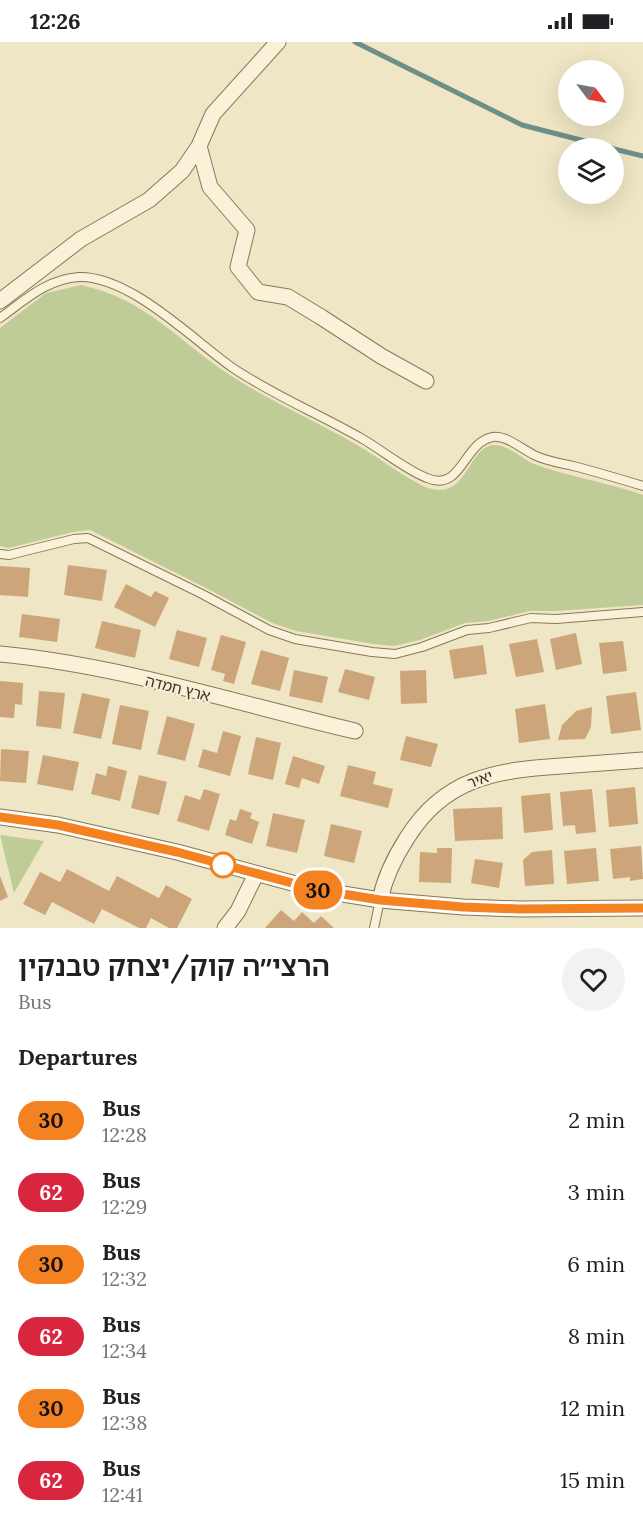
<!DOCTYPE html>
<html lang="en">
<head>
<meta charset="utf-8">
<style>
  :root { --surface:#fff; --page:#f2f2f2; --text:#202124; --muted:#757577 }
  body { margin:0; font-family:Lora,"Noto Sans Hebrew",serif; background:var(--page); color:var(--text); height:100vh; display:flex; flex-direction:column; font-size:22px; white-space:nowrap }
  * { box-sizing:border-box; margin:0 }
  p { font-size:20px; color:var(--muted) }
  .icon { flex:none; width:33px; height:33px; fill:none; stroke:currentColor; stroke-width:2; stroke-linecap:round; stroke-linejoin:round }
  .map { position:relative; height:886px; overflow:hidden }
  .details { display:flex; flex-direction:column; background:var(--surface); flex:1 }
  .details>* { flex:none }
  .badge { padding:0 12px; border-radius:20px; font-size:21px; line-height:39px }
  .needle { width:39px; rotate:122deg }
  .controls { position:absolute; left:558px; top:18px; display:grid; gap:12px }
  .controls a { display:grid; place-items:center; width:66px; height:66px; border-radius:50%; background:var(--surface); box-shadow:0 6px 24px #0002; font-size:30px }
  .map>.badge { position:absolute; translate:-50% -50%; box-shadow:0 0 0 3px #fff }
  h2 { padding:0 18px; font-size:22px; line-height:54px }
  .round { display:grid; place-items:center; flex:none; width:63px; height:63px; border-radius:32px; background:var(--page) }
  .head { display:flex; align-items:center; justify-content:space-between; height:102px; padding:0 18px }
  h1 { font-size:28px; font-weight:600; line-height:45px }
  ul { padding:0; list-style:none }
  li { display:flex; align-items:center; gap:18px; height:72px; padding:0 18px }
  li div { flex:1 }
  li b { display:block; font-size:22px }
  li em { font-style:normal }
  li .badge { min-width:66px; font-weight:700; text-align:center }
  .status { display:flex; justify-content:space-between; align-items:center; height:42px; padding:0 30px; background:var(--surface); direction:ltr }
  .status svg { height:16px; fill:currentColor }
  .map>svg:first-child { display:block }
  .green { fill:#c0cc98 }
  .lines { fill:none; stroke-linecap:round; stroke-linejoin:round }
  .stream { stroke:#6d8f8b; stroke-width:5 }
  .building { fill:#cca57b }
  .service-casing { stroke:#88785b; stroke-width:10 }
  .minor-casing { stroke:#88785b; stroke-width:17 }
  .service { stroke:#f9f2d8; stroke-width:8 }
  .minor { stroke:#f9f2d8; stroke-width:15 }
  .line-casing { stroke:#fff; stroke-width:14 }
  .line { stroke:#f58220; stroke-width:9 }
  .stop-dot { fill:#fff; stroke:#f58220; stroke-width:3 }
  .labels { text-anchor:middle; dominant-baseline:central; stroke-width:4.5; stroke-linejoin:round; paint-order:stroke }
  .street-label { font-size:15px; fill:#392e1f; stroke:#f5efd4 }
</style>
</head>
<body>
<div class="status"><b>12:26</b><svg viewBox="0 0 49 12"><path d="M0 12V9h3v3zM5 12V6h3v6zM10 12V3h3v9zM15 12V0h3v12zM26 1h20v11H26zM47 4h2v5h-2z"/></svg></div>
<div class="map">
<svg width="643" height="886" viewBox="0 0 643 886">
  <rect width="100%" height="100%" fill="#eee6c4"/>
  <path class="green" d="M81,243C146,257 177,298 230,333C271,360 316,379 357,403C378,415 402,434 423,444C468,463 466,406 493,403C507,402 522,417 534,422C569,435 607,440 643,453V563L556,569H530L488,579L465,581L420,598L394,604L373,602L296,589L272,581L206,546L90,488L73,490L9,506L0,504V286L46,251Z
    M0,793L44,799L14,851Z"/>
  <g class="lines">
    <path class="stream" d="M355,0L522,83L612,106
      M614,107L643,114"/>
  </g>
  <path class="building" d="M68,523L107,528L102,559L64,553Z
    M0,524L30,526L28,555L0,553Z
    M126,542L151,555L155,549L169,556L155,585L114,565Z
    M22,572L60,577L57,600L19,595Z
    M102,579L141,588L135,616L95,606Z
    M177,588L207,596L199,625L169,617Z
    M576,591L582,622L556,628L550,597Z
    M221,593L246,600L234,642L223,639L225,632L211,628Z
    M537,597L544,630L516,635L509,602Z
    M623,599L627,629L603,632L599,601Z
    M483,603L487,632L454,637L449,608Z
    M261,608L289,616L280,649L251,642Z
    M345,627L375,635L369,658L338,650Z
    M294,628L328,635L322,661L289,654Z
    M426,628L427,661L401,662L400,629Z
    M0,639L23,641L22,663L15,662L14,676L0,675Z
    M39,649L65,651L61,687L36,684Z
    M636,650L641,688L611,692L606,654Z
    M82,651L110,657L101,697L73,691Z
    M545,662L550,697L519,701L515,667Z
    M120,663L149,669L141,708L112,702Z
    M592,665L591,685L585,697L558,698L562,683L576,669Z
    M167,674L195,682L185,719L157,712Z
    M223,689L241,694L230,734L198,725L203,707L217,711Z
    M406,694L438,702L431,725L400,718Z
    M256,695L281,701L273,738L248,732Z
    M1,707L29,709L26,741L0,739Z
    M43,713L79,720L73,749L37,742Z
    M293,714L325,724L319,742L302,736L299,746L285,742Z
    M348,723L376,730L373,742L393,747L388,766L340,754Z
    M108,724L127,729L120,759L91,752L96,731L106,734Z
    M139,733L167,740L159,773L131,766Z
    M635,745L638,782L609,785L606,748Z
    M204,747L220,752L209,789L177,779L185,753L200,758Z
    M592,747L596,790L576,792L575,783L563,784L560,750Z
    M550,751L553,788L524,791L521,754Z
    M502,765L503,797L455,799L453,767Z
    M240,767L252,771L250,776L259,780L252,802L225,793L230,777L236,779Z
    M273,771L305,778L297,811L266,804Z
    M331,782L362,789L354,821L324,814Z
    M641,804L643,837L630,839V835L613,837L610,807Z
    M437,806H452L451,841L419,840L420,810L437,811Z
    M596,806L599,839L567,842L564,809Z
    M552,808L554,842L525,844L523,818L532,810Z
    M475,817L503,821L499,846L471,841Z
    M67,827L109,849L117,834L159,856L166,843L192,857L177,886H169L151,876L146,886H139L102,867L94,882L52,860L45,873L23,862L40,830L60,840Z
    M0,834L8,855L0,859Z
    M281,868L294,879L302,870L314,881L321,874L334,886H265Z"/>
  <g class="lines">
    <defs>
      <path id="service" d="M0,276C25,258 47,237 79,235C131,234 193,298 233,326C273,353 319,372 361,396C382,408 406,428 427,436C462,451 463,400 493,395C506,393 522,407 534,413C546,419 560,421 573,424C597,430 620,437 643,444
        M0,512L9,513L74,497L88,496L202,552L269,588L295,597L372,610L395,612L422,605L467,588L489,586L531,576L556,577L643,570
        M374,886L380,858"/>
      <path id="minor" d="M199,104L210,145L247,188L238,225L258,250L288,255L321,275L381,314L426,339
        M0,259L81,197L149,158L182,129L199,104L213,72L278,0
        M0,612C119,623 239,662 355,689
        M0,775L58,783L177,810L318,848L380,858L463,865L519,867L643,866
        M380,858C385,834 394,816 407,796C444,736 496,728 561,724C588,722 616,720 643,718
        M225,886L238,869L256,832"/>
    </defs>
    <use href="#service" class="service-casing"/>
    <use href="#minor" class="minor-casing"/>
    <use href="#service" class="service"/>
    <use href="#minor" class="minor"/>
  </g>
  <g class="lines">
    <defs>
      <path id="line" d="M0,775L58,783L177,810L318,848L380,858L463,865L519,867L643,866"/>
    </defs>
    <use href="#line" class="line-casing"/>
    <use href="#line" class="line"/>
  </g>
  <circle class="stop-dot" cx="223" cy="823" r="12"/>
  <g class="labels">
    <g class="street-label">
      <text transform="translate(178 646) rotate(14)">ארץ חמדה</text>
      <text transform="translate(480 737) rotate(-20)">יאיר</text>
    </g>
  </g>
</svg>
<div class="controls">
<a><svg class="needle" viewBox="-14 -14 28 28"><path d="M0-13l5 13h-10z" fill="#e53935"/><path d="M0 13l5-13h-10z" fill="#757577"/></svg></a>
<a><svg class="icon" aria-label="layers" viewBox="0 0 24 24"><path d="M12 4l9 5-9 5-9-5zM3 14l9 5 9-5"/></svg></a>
</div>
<b class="badge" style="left:318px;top:848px;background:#f58220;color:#111">30</b>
</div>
<section class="details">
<div class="head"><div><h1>הרצי״ה קוק/יצחק טבנקין</h1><p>Bus</p></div><a class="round"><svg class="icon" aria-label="heart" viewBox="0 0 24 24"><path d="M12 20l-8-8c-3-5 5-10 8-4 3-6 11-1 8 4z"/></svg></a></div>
<h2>Departures</h2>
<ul>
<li><span class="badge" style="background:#f58220;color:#111">30</span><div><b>Bus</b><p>12:28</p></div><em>2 min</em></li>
<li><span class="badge" style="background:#d7263d;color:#fff">62</span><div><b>Bus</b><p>12:29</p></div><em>3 min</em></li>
<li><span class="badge" style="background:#f58220;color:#111">30</span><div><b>Bus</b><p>12:32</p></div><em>6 min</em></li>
<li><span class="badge" style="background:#d7263d;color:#fff">62</span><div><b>Bus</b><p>12:34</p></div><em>8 min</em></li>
<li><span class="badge" style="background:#f58220;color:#111">30</span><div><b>Bus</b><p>12:38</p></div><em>12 min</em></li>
<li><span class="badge" style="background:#d7263d;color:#fff">62</span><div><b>Bus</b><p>12:41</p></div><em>15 min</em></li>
</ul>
</section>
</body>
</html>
